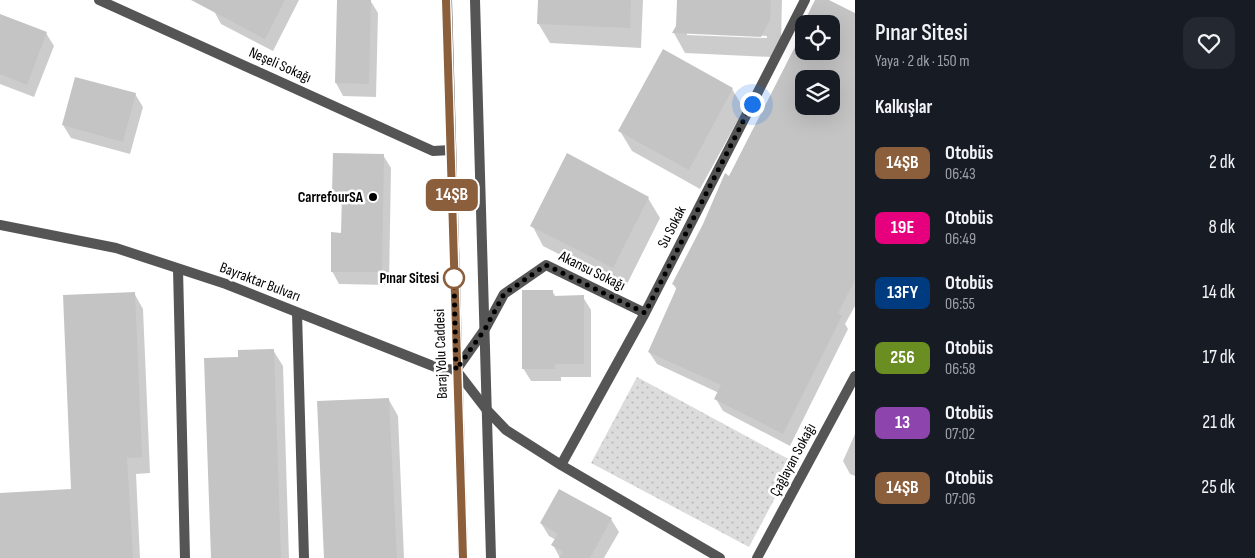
<!DOCTYPE html>
<html lang="tr">
<head>
<meta charset="utf-8">
<style>
  :root { --surface:#171b24; --page:#242831; --text:#f1f3f6; --muted:#9ea1a6 }
  body { margin:0; font-family:"Sofia Sans Condensed",sans-serif; background:var(--page); color:var(--text); height:100vh; display:flex; flex-direction:column; font-size:19px; white-space:nowrap }
  * { box-sizing:border-box; margin:0 }
  p { font-size:16px; color:var(--muted) }
  .icon { flex:none; width:28px; height:28px; fill:none; stroke:currentColor; stroke-width:2; stroke-linecap:round; stroke-linejoin:round }
  .map { position:relative; flex:1; overflow:hidden }
  .panel { display:flex; flex-direction:column; background:var(--surface); width:400px }
  .panel>* { flex:none }
  .badge { padding:0 10px; border-radius:8px; font-size:18px; line-height:32px }
  .fabs { position:absolute; left:795px; top:15px; display:grid; gap:10px }
  .fabs a { display:grid; place-items:center; width:45px; height:45px; border-radius:10px; background:var(--surface); box-shadow:0 5px 20px #0002; font-size:25px }
  .you { position:absolute; width:25px; height:25px; margin:-12px; border:4px solid #fff; border-radius:50%; background:#1a73e8; box-shadow:0 0 0 8px #1a73e833 }
  .map>.badge { position:absolute; translate:-50% -50%; box-shadow:0 0 0 2px #fff }
  h2 { padding:0 20px; font-size:19px; line-height:45px }
  .round { display:grid; place-items:center; flex:none; width:52px; height:52px; border-radius:15px; background:var(--page) }
  .head { display:flex; align-items:center; justify-content:space-between; height:85px; padding:0 20px }
  h1 { font-size:24px; font-weight:600; line-height:38px }
  ul { padding:0; list-style:none }
  li { display:flex; align-items:center; gap:15px; height:65px; padding:0 20px }
  li div { flex:1 }
  li b { display:block; font-size:19px }
  li em { font-style:normal }
  li .badge { min-width:55px; font-weight:700; text-align:center }
  main { display:flex; flex:1; min-height:0 }
  .map>svg:first-child { display:block }
  .grass { fill:url(#grass-dots) }
  .shadow { fill:#0003; fill-rule:evenodd }
  .building { fill:#c4c4c4; fill-rule:evenodd }
  .lines { fill:none; stroke-linecap:round; stroke-linejoin:round }
  .service { stroke:#555; stroke-width:10 }
  .minor { stroke:#555; stroke-width:10 }
  .tertiary { stroke:#555; stroke-width:10 }
  .line-casing { stroke:#fff; stroke-width:11 }
  .line { stroke:#8b5e3c; stroke-width:8 }
  .walk { stroke:#000; stroke-width:5; stroke-dasharray:0 9 }
  .poi-dot { fill:#000; stroke:#fff; stroke-width:2 }
  .stop-dot { fill:#fff; stroke:#8b5e3c; stroke-width:2.5 }
  .labels { text-anchor:middle; dominant-baseline:central; stroke-width:5; stroke-linejoin:round; paint-order:stroke }
  .street-label { font-size:15px; fill:#000; stroke:#fff }
  .poi-label { font-size:15px; font-weight:bold; fill:#000; stroke:#fff; text-anchor:end }
  .stop-label { font-size:15px; font-weight:bold; fill:#000; stroke:#fff; text-anchor:end }
</style>
</head>
<body>
<main>
<div class="map">
<svg width="855" height="558" viewBox="0 0 855 558">
  <defs>
    <pattern id="grass-dots" width="8" height="8" patternUnits="userSpaceOnUse" patternTransform="scale(1.25)"><rect width="8" height="8" fill="#dcdcdc"/><path d="M2 2h.1M6 6h.1" fill="none" stroke="#bbb" stroke-width="1.8" stroke-linecap="round"/></pattern>
  </defs>
  <rect width="100%" height="100%" fill="#fff"/>
  <path class="grass" d="M637,377L794,462L749,547L591,463Z"/>
  <path class="shadow" d="M219,0H299L273,51L221,24L214,11Z
    M338,0H370L378,13L376,97L343,96L336,83Z
    M539,0H643L641,48L550,43L538,23Z
    M678,0H782L781,41L772,57L685,53L674,33L677,26ZM687,32L767,36V38L687,35Z
    M816,0H826L855,14V306L845,324L848,329L790,446L723,411L716,399L719,393L657,364L649,352L677,290L673,284L730,177L799,42L797,38L804,25V51H831V24ZM804,79H831V106H804Z
    M0,15L46,33L54,46L34,97L0,84Z
    M732,89L744,109L700,189L632,151L620,131Z
    M135,94L143,107L130,154L71,138L63,125Z
    M383,155L391,168L389,285L339,284L332,271L342,234L343,205H341L333,192Z
    M648,198L660,218L625,288L543,246L532,225Z
    M552,291L556,297H583L591,310V377H561V381H531L523,368Z
    M134,293L143,309L150,473L136,474L140,558H0V495L72,491Z
    M273,350L283,366L289,558H212Z
    M389,400L398,416L404,558H325Z
    M855,434V476L850,474L843,461Z
    M611,519L619,532L604,558H560L553,545L556,540L549,536L541,523Z"/>
  <path class="building" d="M191,0H285L265,39Z
    M337,0H371L369,84L335,83Z
    M538,0H631L630,28L537,24Z
    M677,0H771L770,20L761,37L672,33L676,26Z
    M815,0H829L855,13V280L838,313L842,316L783,434L714,399L721,385L648,352L677,287L672,284L703,224L725,173L729,176L799,39L796,38ZM804,24H831V51H804ZM804,79H831V106H804Z
    M0,14L47,32L27,85L0,74Z
    M663,49L733,88L689,170L618,131Z
    M75,77L136,93L123,142L62,125Z
    M333,153L384,154L382,272H331V232L341,233L342,193H332Z
    M567,153L649,197L613,268L530,226Z
    M522,290H553V296L584,295V364H555V369H522Z
    M135,292L142,457L127,458L133,558H0V493L71,489L63,295Z
    M274,349L281,558H211L204,358L238,357V350Z
    M389,398L397,558H324L317,401Z
    M559,489L612,518L590,558H559L563,552L551,545L558,534L540,523Z"/>
  <g class="lines">
    <path class="service" d="M178,269L185,558
      M297,313L304,558"/>
    <path class="minor" d="M99,0L433,151L451,150
      M0,225L116,248L226,284L438,368L456,370L486,409L506,430L561,465L720,558
      M456,370L485,329L504,294L546,265L645,313
      M561,465L645,313L805,0
      M757,558L855,376"/>
    <path class="tertiary" d="M447,0L463,558
      M475,0L491,558"/>
  </g>
  <g class="lines">
    <defs>
      <path id="line" d="M446,0L463,558"/>
    </defs>
    <use href="#line" class="line-casing"/>
    <use href="#line" class="line"/>
    <path class="walk" d="M454,278L456,370L485,329L504,294L546,265L645,313L752,104"/>
  </g>
  <circle class="poi-dot" cx="373" cy="197" r="5"/>
  <circle class="stop-dot" cx="454" cy="278" r="10"/>
  <g class="labels">
    <g class="street-label">
      <text transform="translate(280 65) rotate(24)">Neşeli Sokağı</text>
      <text transform="translate(672 227) rotate(-63)">Su Sokak</text>
      <text transform="translate(592 271) rotate(26)">Akansu Sokağı</text>
      <text transform="translate(260 282) rotate(21)">Bayraktar Bulvarı</text>
      <text transform="translate(441 354) rotate(-92)">Baraj Yolu Caddesi</text>
      <text transform="translate(793 460) rotate(-62)">Çağlayan Sokağı</text>
    </g>
    <g class="poi-label">
      <text x="363" y="197">CarrefourSA</text>
    </g>
    <g class="stop-label">
      <text x="439" y="278">Pınar Sitesi</text>
    </g>
  </g>
</svg>
<div class="fabs">
<a><svg class="icon" aria-label="locate" viewBox="0 0 24 24"><circle cx="12" cy="12" r="6"/><path d="M12 2v4M12 18v4M2 12h4M18 12h4"/></svg></a>
<a><svg class="icon" aria-label="layers" viewBox="0 0 24 24"><path d="M12 4l9 5-9 5-9-5zM3 14l9 5 9-5"/></svg></a>
</div>
<div class="you" style="left:752px;top:104px"></div>
<b class="badge" style="left:452px;top:195px;background:#8b5e3c;color:#fff">14ŞB</b>
</div>
<section class="panel">
<div class="head"><div><h1>Pınar Sitesi</h1><p>Yaya · 2 dk · 150 m</p></div><a class="round"><svg class="icon" aria-label="heart" viewBox="0 0 24 24"><path d="M12 20l-8-8c-3-5 5-10 8-4 3-6 11-1 8 4z"/></svg></a></div>
<h2>Kalkışlar</h2>
<ul>
<li><span class="badge" style="background:#8b5e3c;color:#fff">14ŞB</span><div><b>Otobüs</b><p>06:43</p></div><em>2 dk</em></li>
<li><span class="badge" style="background:#e6007e;color:#fff">19E</span><div><b>Otobüs</b><p>06:49</p></div><em>8 dk</em></li>
<li><span class="badge" style="background:#003b80;color:#fff">13FY</span><div><b>Otobüs</b><p>06:55</p></div><em>14 dk</em></li>
<li><span class="badge" style="background:#6b8e23;color:#fff">256</span><div><b>Otobüs</b><p>06:58</p></div><em>17 dk</em></li>
<li><span class="badge" style="background:#8e44ad;color:#fff">13</span><div><b>Otobüs</b><p>07:02</p></div><em>21 dk</em></li>
<li><span class="badge" style="background:#8b5e3c;color:#fff">14ŞB</span><div><b>Otobüs</b><p>07:06</p></div><em>25 dk</em></li>
</ul>
</section>
</main>
</body>
</html>
